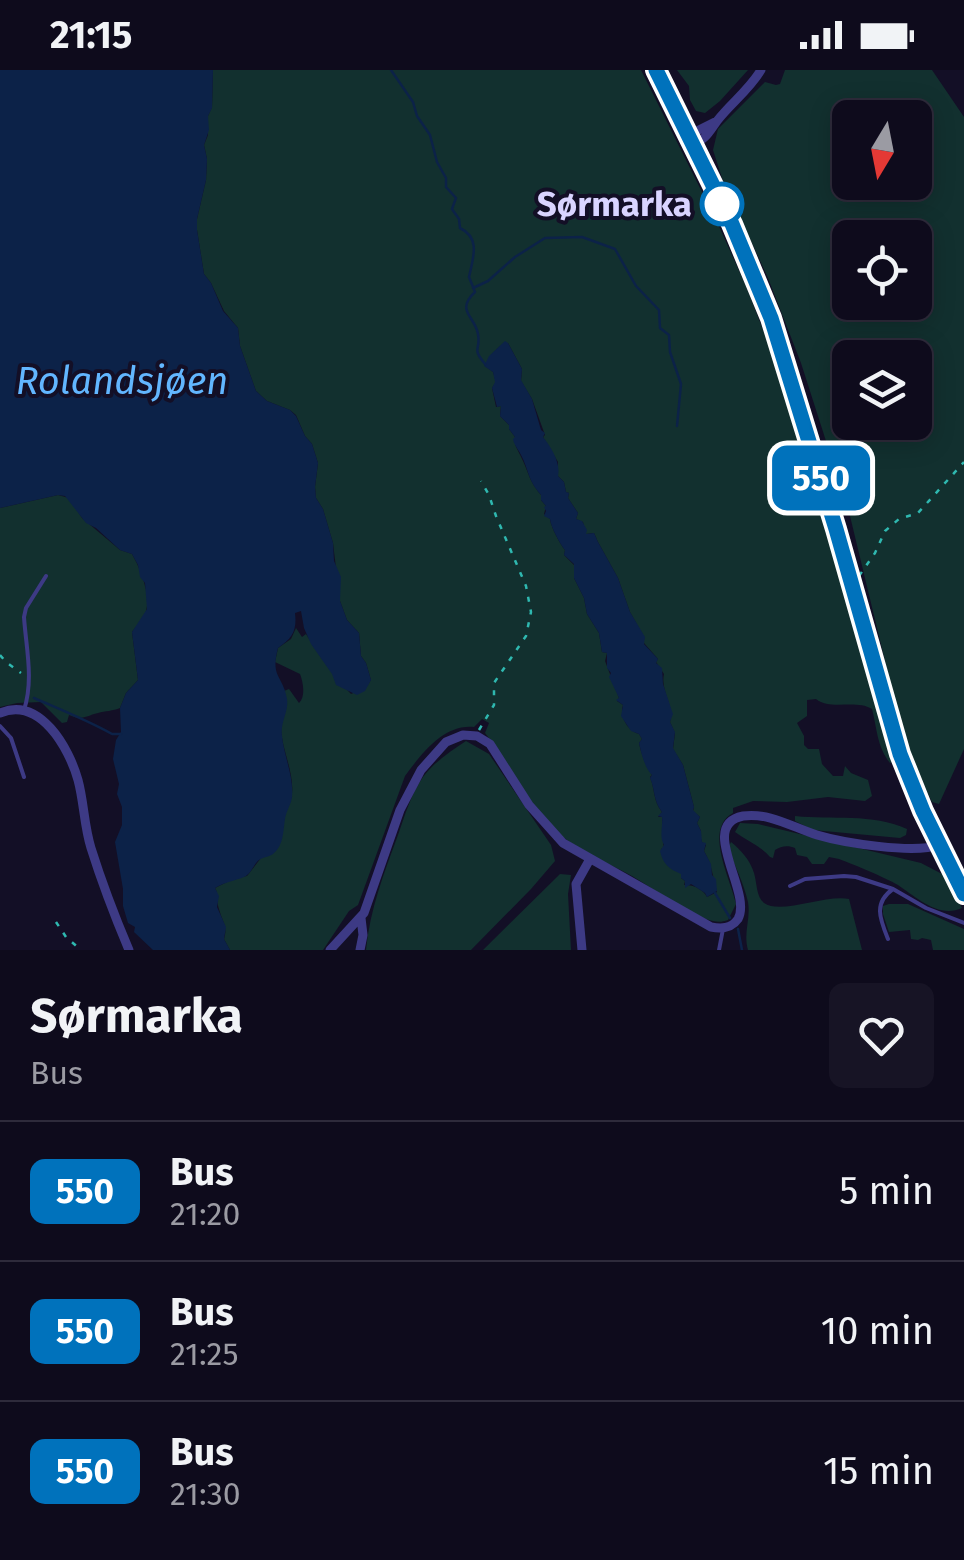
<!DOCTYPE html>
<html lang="en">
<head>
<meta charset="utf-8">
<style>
  :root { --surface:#0e0b1c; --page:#171425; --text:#f1f3f6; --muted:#9b9ba3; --line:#2e2b3b }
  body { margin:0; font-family:"Fira Sans",sans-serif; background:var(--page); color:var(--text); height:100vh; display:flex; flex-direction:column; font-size:38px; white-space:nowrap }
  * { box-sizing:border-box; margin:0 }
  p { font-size:32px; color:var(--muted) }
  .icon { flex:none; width:55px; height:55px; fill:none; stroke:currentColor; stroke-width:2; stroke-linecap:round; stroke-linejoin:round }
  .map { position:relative; height:880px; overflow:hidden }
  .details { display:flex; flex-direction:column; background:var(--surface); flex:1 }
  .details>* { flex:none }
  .badge { padding:0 20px; border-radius:15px; font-size:35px; line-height:65px }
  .needle { width:65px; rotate:190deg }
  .buttons { position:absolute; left:832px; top:30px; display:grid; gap:20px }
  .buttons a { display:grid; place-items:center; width:100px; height:100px; border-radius:15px; background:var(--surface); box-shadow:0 5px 25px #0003,0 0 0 2px var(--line); font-size:50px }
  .map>.badge { position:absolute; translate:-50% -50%; box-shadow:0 0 0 5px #fff }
  .round { display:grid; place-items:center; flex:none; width:105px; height:105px; border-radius:15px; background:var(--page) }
  .head { display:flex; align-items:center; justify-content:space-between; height:170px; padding:0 30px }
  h1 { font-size:48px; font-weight:700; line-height:75px }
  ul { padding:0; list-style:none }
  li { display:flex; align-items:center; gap:30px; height:140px; padding:0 30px; border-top:2px solid var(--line) }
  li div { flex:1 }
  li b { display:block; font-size:38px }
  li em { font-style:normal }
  li .badge { min-width:110px; font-weight:700; text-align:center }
  .status { display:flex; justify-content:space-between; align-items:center; height:70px; padding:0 50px; background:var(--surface); direction:ltr }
  .status svg { height:28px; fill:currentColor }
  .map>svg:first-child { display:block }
  .green { fill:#12302f; fill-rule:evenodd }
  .water { fill:#0c2248 }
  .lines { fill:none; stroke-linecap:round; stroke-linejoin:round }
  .stream { stroke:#0c2248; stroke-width:2.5 }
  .path { stroke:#2fb8b0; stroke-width:2.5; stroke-dasharray:5 8; stroke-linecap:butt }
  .lane { stroke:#3d3a85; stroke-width:4 }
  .street { stroke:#3d3a85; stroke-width:9 }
  .primary { stroke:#c25bff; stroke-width:14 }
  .line-casing { stroke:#fff; stroke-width:22 }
  .line { stroke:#0072bc; stroke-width:15 }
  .stop-dot { fill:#fff; stroke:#0072bc; stroke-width:5 }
  .labels { text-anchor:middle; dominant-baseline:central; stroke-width:8; stroke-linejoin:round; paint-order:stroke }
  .stop-label { font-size:35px; font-weight:bold; fill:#d9d4ff; stroke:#130f26; text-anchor:end }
  .water-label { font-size:38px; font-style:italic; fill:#62b6ff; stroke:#130f26 }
</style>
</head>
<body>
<div class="status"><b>21:15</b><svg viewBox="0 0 49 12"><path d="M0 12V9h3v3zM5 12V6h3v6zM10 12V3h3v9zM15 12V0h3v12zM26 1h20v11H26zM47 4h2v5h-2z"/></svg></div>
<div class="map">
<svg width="964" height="880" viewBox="0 0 964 880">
  <rect width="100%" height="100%" fill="#130f26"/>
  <path class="green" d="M213,0H641L718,154L746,216L779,301L894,691L890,693C877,677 877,658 872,639C855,629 831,641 816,629L807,630V646L797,653L804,666V675L808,679H819L822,694L833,706H843L845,696L851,703L868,710L872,726L865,731L828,727L787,732L753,731L733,738V743C703,759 731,809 736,834L728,850C720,853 715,852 706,849C680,839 656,820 632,806C605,791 575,780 553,758C526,730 509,693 485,663L489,653L482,649L474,657C444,654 422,683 405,706L358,835L349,841L323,880H230L224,869C228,856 222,851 219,839C216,831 219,825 215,818L235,808L247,806L261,788L273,783C282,771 282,760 285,746C286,738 292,731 292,723C294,702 282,680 281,659C281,645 288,636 284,621L289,619L299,633C306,626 303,612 300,604L275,592L278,578L291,569L296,558L302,567L306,564C319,585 333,606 351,624L366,617L371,610L366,593L361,586L359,563L347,550L340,531L333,473L323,439L316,428L315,417L318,393L312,374L305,366L296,345L290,340L267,331L256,321L240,276L238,258L224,241L211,213L204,204L197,160V149L206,110L207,89L204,75L208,65V46L212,37ZM508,273L522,299L521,311L532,329L545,365L543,367L558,392V406L564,412L566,422L569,423L568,428L578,443L576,449L583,452L586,464L594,463L598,472L618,508L630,542L644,567V573L658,589L656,592L664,604C660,621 675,636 670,652L675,663L673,679L683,695L694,737L693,741L700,747L697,753L701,761L700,765L702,772L706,775L704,781C712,794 713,808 717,822L707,827C704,820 693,814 684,815L685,811L681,808V803L661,779L664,778C662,767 663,758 662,747H658L662,742C653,731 655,719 650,707L652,705C646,696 641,684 639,673L642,669L639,664C628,661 619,647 623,635L617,631L619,628L605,591L607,583L602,582L599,563L587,544L584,528L574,508V495L564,485L565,480C560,474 551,457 550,449L544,444L546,436L541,430V425C528,409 530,405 522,389C518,379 514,377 515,367L509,359V355L500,346L501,336L496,337L492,318L496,312L493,302L485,296C491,287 496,275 508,273Z
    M677,0H748L720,31L705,43L696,41L690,30L689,16Z
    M785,0H932L964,47V679L939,734L932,732L914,695L899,649L850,446L801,293L768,208L722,108L713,80L718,59L765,12L776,15L780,14ZM850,48H915V112H850ZM850,168H915V232H850ZM850,288H915V352H850Z
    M58,425L69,428L82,448L120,480L132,484C140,498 151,525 146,541C144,549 137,555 132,562L138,610L126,623L120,638C113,641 105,641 98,643C85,646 83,651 69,645L67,652L62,653L41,632L17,633L0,637V438Z
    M466,671L489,684L551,775L555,791L531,819L471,880H366C370,839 384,803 398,765C405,745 411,724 423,707C434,692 451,681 466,671Z
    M795,746C832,750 872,743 907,759L906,765L900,768L813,760L795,751Z
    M740,753L758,754L921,793L944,805L962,838C939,849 916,827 898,815C884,807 855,795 839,789L829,787L824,794H812L807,787L797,785L795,778C788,775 781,776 775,780L773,788L770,787C761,776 747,771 735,762Z
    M731,772C741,780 750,790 754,803C757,812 756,827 764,833C781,845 826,824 849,829L862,880H748C743,862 751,849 748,832C744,814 735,796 728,778Z
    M560,804L571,805L568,824L571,880H483Z
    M889,834H908L964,859V880H933L931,870L922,868L918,870L911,869L910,860L889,862L883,844V836Z"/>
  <path class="water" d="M0,0H213L212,38L208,46L209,60L204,75L207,89L206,110L197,149V160L204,204L211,213L223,241L238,258L240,276L256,321L267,331L290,340L296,346L305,366L312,374L318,393L315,417L316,428L323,439L333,473L334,491L341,507L340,531L347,550L359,563L361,586L366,593L371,610L365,621L357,625L336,615L332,604L311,574L304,558L301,541L295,543C297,560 293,568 278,578C270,608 283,605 287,629C289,642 280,652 282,666C284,686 294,707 292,727C291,735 286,741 285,749C283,761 284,775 273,784C269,787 263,787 259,790C253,795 251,804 244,807C234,811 225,812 215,818L219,826L217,837L226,857L224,869L230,880H153L134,862L135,857L128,853L123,836V819L115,772L122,755V737L117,724L119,714L113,689L116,670L121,662L120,638L126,623L138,610L132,562L147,539L145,513L140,507L138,495L132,484L120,480L96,458L86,453L65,426L58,425L0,438Z
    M505,271L508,273L522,299L521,310L532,329L541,360L545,363L543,367C551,377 561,393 558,406L564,412L566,422L569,423L568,428L578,443L576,449L582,451L587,460L586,464L594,463L598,472L618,508L630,542L645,567L644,574L658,589L656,593L662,598L663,614L673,644L670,652L675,662L673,678L683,695L694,737L693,740L700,747L697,753L701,761L702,772L706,773L704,781L711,794L712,805L716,809L717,821L707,827L705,823L691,814L685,818V811L681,808V804C669,799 663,794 660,781L664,775C659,767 663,756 662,747L658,746L662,742C653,731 655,718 650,708L652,705C645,699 641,682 639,673L642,669L639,664L631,661L621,646L623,635L616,630L619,628L609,607L611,603L607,598V583L602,582L599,563L587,544L584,528L574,508V494L564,485L565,480C560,474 551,457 550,449L544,446L546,441L544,437L546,436L541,430V425C527,409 529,400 521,385C518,379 514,375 513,369L515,367L509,359V355L500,346L501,336L497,337L492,318L495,312L493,302L484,296L489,286Z"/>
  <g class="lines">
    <path class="stream" d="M391,0L413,32L417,46L430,65L437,92L446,108V117L456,128L452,139L459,149L460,158C481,168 473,188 469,207L475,222C455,241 475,246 478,264C481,281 471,277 485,294
      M473,218L488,211L515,187L545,168L582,167L615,179L636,216L659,240L660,258L669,265L670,282L681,314L677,356
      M34,628C59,639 87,650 112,664H121
      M715,823L730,848
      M738,859L742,880"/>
    <path class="path" d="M859,506L875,483L885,461L899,449L918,443L964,392
      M0,585L6,592L21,603
      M479,660L494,635V613L526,566L531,542L526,516L496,446L489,425L481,411
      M56,852L66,867L81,880"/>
    <path class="lane" d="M24,640C34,609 26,578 24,547L26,538L46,506
      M0,656L11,668L24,707
      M790,816L805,809L844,806L856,807L893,819L926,838L964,853
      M888,869C880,849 873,833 893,819
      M719,880L723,859"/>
    <path class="street" d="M689,65L715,52
      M693,75C706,69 709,62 717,51C731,33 749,20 761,0
      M0,643C40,626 69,678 78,710C84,732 84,756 91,778C102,813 115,847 129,880
      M330,880L364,843L400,740L421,700L446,672L463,665L477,666L490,674L529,735L563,773L711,857C721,859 731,859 738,849C753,822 697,755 743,746C769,742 794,758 817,765C844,773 914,784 939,775
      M360,880L363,865L361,848
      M582,880L576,814L590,789"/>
    <path class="primary" d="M656,0L732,154L771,248L836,459L900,684L923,741L964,823"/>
  </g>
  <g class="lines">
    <defs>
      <path id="line" d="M656,0L732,154L771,248L836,459L900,684L923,741L964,824"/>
    </defs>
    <use href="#line" class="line-casing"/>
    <use href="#line" class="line"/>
  </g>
  <circle class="stop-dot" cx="722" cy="134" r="20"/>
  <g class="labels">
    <g class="stop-label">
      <text x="692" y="134">Sørmarka</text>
    </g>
    <g class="water-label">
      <text x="122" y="311">Rolandsjøen</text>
    </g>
  </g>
</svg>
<div class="buttons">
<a><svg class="needle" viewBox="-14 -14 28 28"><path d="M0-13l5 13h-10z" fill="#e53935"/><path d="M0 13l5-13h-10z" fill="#9b9ba3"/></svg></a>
<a><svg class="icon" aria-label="locate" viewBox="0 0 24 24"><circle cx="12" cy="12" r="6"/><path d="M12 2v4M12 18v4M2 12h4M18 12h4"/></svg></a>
<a><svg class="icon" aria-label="layers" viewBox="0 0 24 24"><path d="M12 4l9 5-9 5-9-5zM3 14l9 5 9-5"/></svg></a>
</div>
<b class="badge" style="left:821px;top:408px;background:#0072bc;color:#fff">550</b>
</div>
<section class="details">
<div class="head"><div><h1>Sørmarka</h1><p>Bus</p></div><a class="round"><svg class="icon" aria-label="heart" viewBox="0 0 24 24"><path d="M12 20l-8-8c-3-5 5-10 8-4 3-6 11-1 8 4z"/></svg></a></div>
<ul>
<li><span class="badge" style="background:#0072bc;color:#fff">550</span><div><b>Bus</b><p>21:20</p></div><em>5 min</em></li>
<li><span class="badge" style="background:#0072bc;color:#fff">550</span><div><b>Bus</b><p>21:25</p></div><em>10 min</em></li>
<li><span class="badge" style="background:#0072bc;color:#fff">550</span><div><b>Bus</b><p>21:30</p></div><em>15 min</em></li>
</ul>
</section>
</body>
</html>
